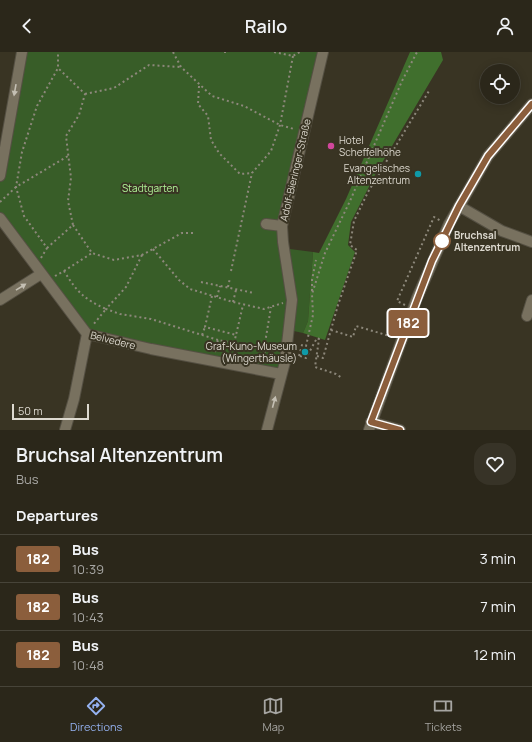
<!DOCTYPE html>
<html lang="en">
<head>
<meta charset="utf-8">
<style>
  :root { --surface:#2b271a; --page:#373327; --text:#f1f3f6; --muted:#a6a5a2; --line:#474439; --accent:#95b2f1 }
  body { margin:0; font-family:Manrope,sans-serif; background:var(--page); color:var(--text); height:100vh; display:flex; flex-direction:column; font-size:15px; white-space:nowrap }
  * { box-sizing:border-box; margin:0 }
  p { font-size:13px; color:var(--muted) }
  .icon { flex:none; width:22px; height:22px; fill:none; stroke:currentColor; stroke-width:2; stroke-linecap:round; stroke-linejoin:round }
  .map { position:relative; height:378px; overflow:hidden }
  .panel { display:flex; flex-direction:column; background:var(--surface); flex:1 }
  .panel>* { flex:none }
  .badge { padding:0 8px; border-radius:3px; font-size:14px; line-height:26px }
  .controls { position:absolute; left:480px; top:12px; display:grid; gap:8px }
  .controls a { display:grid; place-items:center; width:40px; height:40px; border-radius:50%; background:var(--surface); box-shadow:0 2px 10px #0003,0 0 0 1px var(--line); font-size:20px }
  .scale { position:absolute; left:12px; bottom:10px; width:77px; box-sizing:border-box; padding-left:4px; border:2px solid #ddd9cf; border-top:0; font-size:11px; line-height:14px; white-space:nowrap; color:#ddd9cf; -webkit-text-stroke:3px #393423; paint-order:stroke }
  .map>.badge { position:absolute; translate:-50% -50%; box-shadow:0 0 0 2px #fff }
  h2 { padding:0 16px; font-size:15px; line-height:36px }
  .round { display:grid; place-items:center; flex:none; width:42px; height:42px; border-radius:16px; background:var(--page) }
  .head { display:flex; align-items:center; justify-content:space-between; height:68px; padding:0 16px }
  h1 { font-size:19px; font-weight:600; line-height:30px }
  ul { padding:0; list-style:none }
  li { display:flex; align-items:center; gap:12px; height:48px; padding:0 16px; border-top:1px solid var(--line) }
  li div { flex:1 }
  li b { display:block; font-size:15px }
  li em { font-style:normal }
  li .badge { min-width:44px; font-weight:700; text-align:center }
  header { display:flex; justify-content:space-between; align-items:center; height:52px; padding:0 16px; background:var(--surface); font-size:18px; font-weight:600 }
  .dock { display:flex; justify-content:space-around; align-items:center; height:56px; border-top:1px solid var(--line); background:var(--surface); font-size:11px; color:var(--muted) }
  .dock a { display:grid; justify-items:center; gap:2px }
  .dock .on { color:var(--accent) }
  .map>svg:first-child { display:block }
  .green { fill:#385d28 }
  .forest { fill:#406f2d }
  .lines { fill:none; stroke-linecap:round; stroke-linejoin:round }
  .minor-casing { stroke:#555043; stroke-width:12 }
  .path { stroke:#8d887b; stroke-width:2; stroke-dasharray:2 3; stroke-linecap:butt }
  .minor { stroke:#78715f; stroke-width:10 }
  .oneway { fill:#c4bfb3 }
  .line-casing { stroke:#fff; stroke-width:9 }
  .line { stroke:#8b5e3c; stroke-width:6 }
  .hotel-dot { fill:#d1479c; stroke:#393423; stroke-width:1.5 }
  .culture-dot { fill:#0f9aa8; stroke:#393423; stroke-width:1.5 }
  .stop-dot { fill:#fff; stroke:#8b5e3c; stroke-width:2 }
  .labels { text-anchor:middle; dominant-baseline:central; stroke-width:4; stroke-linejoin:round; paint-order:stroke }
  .poi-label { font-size:10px; fill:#ddd9cf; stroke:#393423; text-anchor:end }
  .street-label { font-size:10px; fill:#ddd9cf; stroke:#393423 }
  .park-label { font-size:10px; fill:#b0f497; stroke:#393423 }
  .stop-label { font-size:10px; font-weight:bold; fill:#ddd9cf; stroke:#393423; text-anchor:start }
</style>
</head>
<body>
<header><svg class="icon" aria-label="back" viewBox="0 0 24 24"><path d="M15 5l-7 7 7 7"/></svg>Railo<svg class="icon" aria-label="person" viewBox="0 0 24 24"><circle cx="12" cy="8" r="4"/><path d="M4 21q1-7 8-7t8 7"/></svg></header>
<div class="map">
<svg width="532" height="378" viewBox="0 0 532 378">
  <rect width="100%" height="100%" fill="#393423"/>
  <path class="green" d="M24,0H321L282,196L313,200L308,269L303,281L289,278L279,318L151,294L89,279L0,170V111Z"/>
  <path class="forest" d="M410,0H441L443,8L376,121L351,170L348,193L355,200L325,288L303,281L308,269L313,200L319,201L346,147Z"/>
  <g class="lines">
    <defs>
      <path id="minor" d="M0,124L22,0
        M459,154L502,179L532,190
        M0,166L87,282L151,297L281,322
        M266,172L282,174
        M0,248L41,222
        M527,264L532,248
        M371,370L400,378
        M65,378L74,347L87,282
        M267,378L285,310L292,248L283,190L282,174L323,0
        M369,378L417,246L449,172L488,104L532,52"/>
    </defs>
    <use href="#minor" class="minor-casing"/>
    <path class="path" d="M173,0L181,15L212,44L244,54L280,73L294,77
      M224,0H228
      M274,0L293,4L300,0
      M199,34L198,52L208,64L211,88L219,101L240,122L252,121
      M85,42L114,36L149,13L180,15
      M0,150L16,135L68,104
      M73,173L92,201L114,208L142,203L182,181H194
      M47,196L73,173L68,149L71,126L66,84L79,63L85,42L58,16
      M153,197L179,228L190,237L233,250L264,257L283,251
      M142,203L126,235L106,257L120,262L151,267L218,288
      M41,206L47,196L24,164L16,135L22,100L37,54L58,16V0
      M64,219L92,201
      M231,219L252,121L271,99L280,73L293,4
      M55,224L64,219C77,240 84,247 106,257L93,273
      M201,230L254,241
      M228,235L230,226
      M312,239V228L316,208
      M212,244L205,275L236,283L243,253
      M217,245L220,234
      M233,250L236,238
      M405,253L397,249L434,165L441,169
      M331,278L353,285L356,274L393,285
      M202,283L205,275
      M234,291L236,283
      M215,300L218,288L264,297
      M299,304L302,293L306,294L313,263L312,242L325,201L350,149L402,29L417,0
      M300,304L306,306L317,286L319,287L315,315L336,322L342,326
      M317,304L323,306L338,253L357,198L350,193L354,169L368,140L429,39
      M268,310L264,297L271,255"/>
    <use href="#minor" class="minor"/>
  </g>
  <defs><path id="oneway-solid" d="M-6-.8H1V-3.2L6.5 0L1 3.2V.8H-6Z"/></defs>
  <g class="oneway">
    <use href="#oneway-solid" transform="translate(15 38) rotate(100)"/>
    <use href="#oneway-solid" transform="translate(21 235) rotate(-32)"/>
    <use href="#oneway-solid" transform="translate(274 350) rotate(-75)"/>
  </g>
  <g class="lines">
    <defs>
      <path id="line" d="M400,378L371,370L432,209L459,154L488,104L532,52"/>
    </defs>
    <use href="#line" class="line-casing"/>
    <use href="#line" class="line"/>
  </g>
  <circle class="hotel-dot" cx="331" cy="94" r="4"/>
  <g class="culture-dot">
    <circle cx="418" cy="122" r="4"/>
    <circle cx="305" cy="300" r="4"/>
  </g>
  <circle class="stop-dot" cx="442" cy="189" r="8"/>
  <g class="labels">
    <g class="poi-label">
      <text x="339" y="88" text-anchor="start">Hotel<tspan x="339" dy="12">Scheffelhöhe</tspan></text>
      <text x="410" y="116">Evangelisches<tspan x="410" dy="12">Altenzentrum</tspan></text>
      <text x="297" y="294">Graf-Kuno-Museum<tspan x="297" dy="12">(Wingerthäusle)</tspan></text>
    </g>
    <g class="street-label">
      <text transform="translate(295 118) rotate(-77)">Adolf-Bieringer-Straße</text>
      <text transform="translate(113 288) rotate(14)">Belvedere</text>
    </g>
    <g class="park-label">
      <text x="150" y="136">Stadtgarten</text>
    </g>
    <g class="stop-label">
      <text x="454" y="183">Bruchsal<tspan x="454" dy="12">Altenzentrum</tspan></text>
    </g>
  </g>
</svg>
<div class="controls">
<a><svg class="icon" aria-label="locate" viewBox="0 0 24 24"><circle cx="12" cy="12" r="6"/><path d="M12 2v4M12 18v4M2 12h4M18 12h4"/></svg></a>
</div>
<div class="scale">50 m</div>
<b class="badge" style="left:408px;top:271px;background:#8b5e3c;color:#fff">182</b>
</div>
<section class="panel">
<div class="head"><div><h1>Bruchsal Altenzentrum</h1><p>Bus</p></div><a class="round"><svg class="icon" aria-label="heart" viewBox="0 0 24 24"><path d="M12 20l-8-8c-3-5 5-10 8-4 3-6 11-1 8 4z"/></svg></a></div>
<h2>Departures</h2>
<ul>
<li><span class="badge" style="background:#8b5e3c;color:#fff">182</span><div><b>Bus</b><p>10:39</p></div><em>3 min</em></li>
<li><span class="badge" style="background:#8b5e3c;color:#fff">182</span><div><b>Bus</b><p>10:43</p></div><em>7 min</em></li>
<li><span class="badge" style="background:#8b5e3c;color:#fff">182</span><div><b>Bus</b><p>10:48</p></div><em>12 min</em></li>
</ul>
</section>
<nav class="dock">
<a class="on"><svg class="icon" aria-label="directions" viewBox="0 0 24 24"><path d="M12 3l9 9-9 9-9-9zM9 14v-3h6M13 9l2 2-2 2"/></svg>Directions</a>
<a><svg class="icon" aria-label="map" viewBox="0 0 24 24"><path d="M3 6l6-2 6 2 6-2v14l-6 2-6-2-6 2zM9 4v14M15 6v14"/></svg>Map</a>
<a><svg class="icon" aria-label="tickets" viewBox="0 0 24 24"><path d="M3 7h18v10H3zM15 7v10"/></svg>Tickets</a>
</nav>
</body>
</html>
